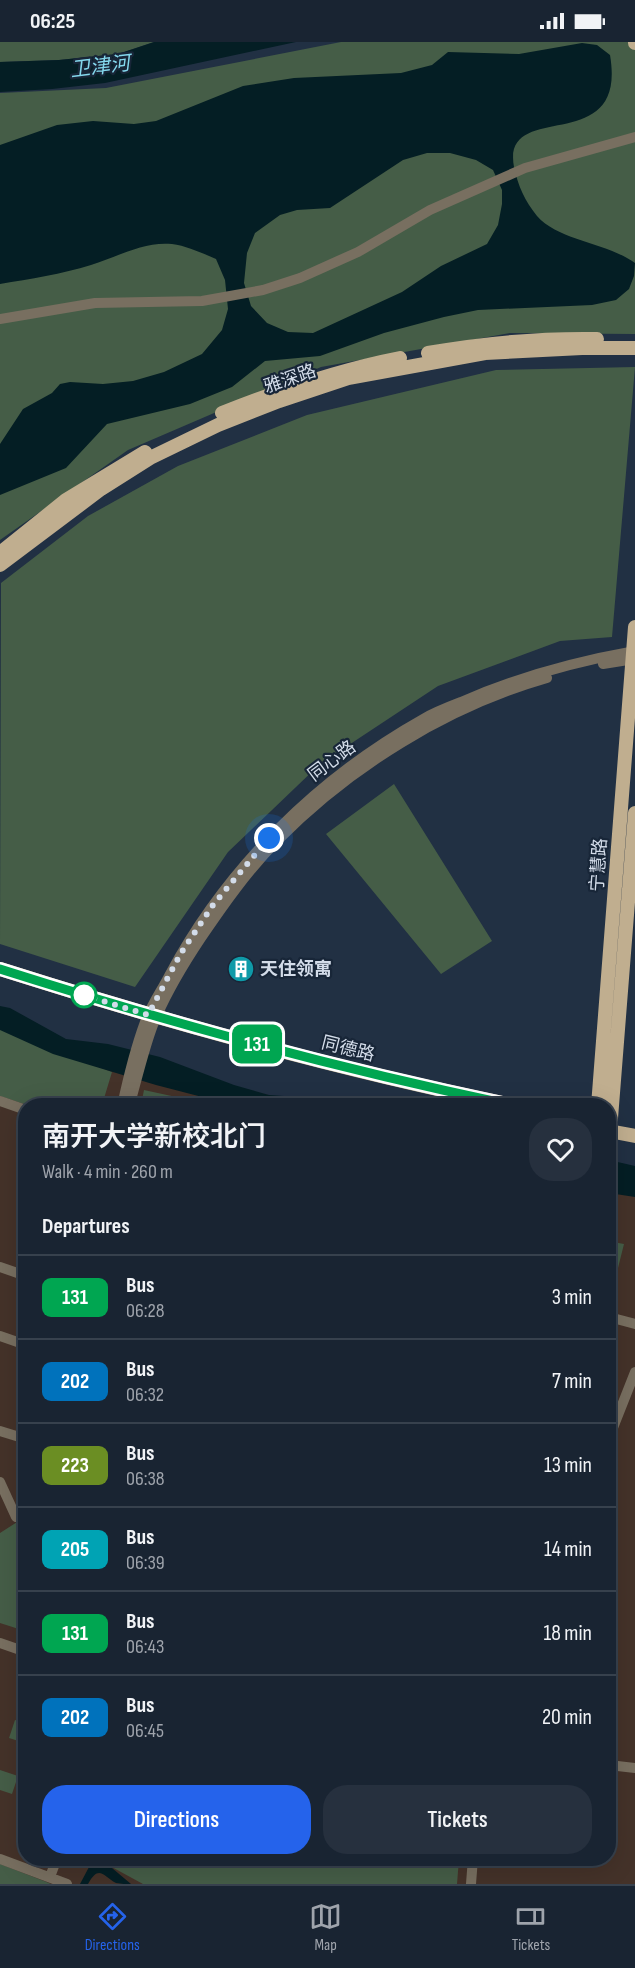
<!DOCTYPE html>
<html lang="en">
<head>
<meta charset="utf-8">
<style>
  :root { --surface:#192432; --page:#26303e; --text:#f1f3f6; --muted:#9fa4ac; --line:#37414d; --accent:#2563eb }
  body { margin:0; font-family:"Sofia Sans Condensed","Noto Sans SC",sans-serif; background:var(--page); color:var(--text); height:100vh; display:flex; flex-direction:column; font-size:22px; white-space:nowrap }
  * { box-sizing:border-box; margin:0 }
  p { font-size:20px; color:var(--muted) }
  .icon { flex:none; width:33px; height:33px; fill:none; stroke:currentColor; stroke-width:2; stroke-linecap:round; stroke-linejoin:round }
  .map { position:relative; flex:1; overflow:hidden }
  .panel { position:absolute; left:18px; top:1056px; width:598px; height:768px; display:flex; flex-direction:column; background:var(--surface); border-radius:24px; box-shadow:0 6px 24px #0002,0 0 0 2px var(--line) }
  .panel>* { flex:none }
  .badge { padding:0 12px; border-radius:9px; font-size:21px; line-height:39px }
  .you { position:absolute; width:30px; height:30px; margin:-15px; border:4px solid #fff; border-radius:50%; background:#1a73e8; box-shadow:0 0 0 9px #1a73e833 }
  .map>.badge { position:absolute; translate:-50% -50%; box-shadow:0 0 0 3px #fff }
  h2 { padding:0 24px; font-size:22px; line-height:54px }
  .round { display:grid; place-items:center; flex:none; width:63px; height:63px; border-radius:24px; background:var(--page) }
  .headline { display:flex; align-items:center; justify-content:space-between; height:102px; padding:0 24px }
  h1 { font-size:28px; font-weight:600; line-height:45px }
  .button { display:flex; gap:12px; margin-top:auto; padding:12px 24px }
  .button a { flex:1; height:69px; border-radius:24px; background:var(--accent); color:#fff; font-size:24px; font-weight:600; line-height:69px; text-align:center }
  .button a+a { background:var(--page); color:var(--text) }
  ul { padding:0; list-style:none }
  li { display:flex; align-items:center; gap:18px; height:84px; padding:0 24px; border-top:2px solid var(--line) }
  li div { flex:1 }
  li b { display:block; font-size:22px }
  li em { font-style:normal }
  li .badge { min-width:66px; font-weight:700; text-align:center }
  .status { display:flex; justify-content:space-between; align-items:center; height:42px; padding:0 30px; background:var(--surface); direction:ltr }
  .status svg { height:16px; fill:currentColor }
  .tab-bar { display:flex; justify-content:space-around; align-items:center; height:84px; border-top:2px solid var(--line); background:var(--surface); font-size:16px; color:var(--muted) }
  .tab-bar a { display:grid; justify-items:center; gap:3px }
  .tab-bar .on { color:var(--accent) }
  .map>svg:first-child { display:block }
  .education { fill:#443229 }
  .green { fill:#455d47 }
  .water { fill:#041e24; fill-rule:evenodd }
  .lines { fill:none; stroke-linecap:round; stroke-linejoin:round }
  .minor { stroke:#786f60; stroke-width:10 }
  .major { stroke:#c0ae8f; stroke-width:14 }
  .line-casing { stroke:#fff; stroke-width:14 }
  .line { stroke:#00a651; stroke-width:9 }
  .walk { stroke:#d3dce9; stroke-width:6; stroke-dasharray:0 10.8 }
  .stop-dot { fill:#fff; stroke:#00a651; stroke-width:3 }
  .labels { text-anchor:middle; dominant-baseline:central; stroke-width:4.5; stroke-linejoin:round; paint-order:stroke }
  .street-label { font-size:18px; fill:#d3dce9; stroke:#182638 }
  .poi-label { font-size:18px; font-weight:bold; fill:#d3dce9; stroke:#182638; text-anchor:start }
  .water-label { font-size:20px; font-style:italic; fill:#84d8ed; stroke:#182638 }
</style>
</head>
<body>
<div class="status"><b>06:25</b><svg viewBox="0 0 49 12"><path d="M0 12V9h3v3zM5 12V6h3v6zM10 12V3h3v9zM15 12V0h3v12zM26 1h20v11H26zM47 4h2v5h-2z"/></svg></div>
<div class="map">
<svg width="635" height="1842" viewBox="0 0 635 1842">
  <rect width="100%" height="100%" fill="#213043"/>
  <path class="education" d="M0,981L305,1063L26,1064V1816H609V1143L635,1150V1842H0Z"/>
  <path class="green" d="M0,0H154L118,12L59,18L0,20Z
    M341,0H635V292L510,291L321,325L128,408L0,498V51L106,46Z
    M635,325L612,595L560,599L438,644L320,722L228,810L135,945L0,902L1,541L88,474L178,424L307,373L496,328Z
    M394,742L492,899L441,932L326,792Z
    M0,987L112,1030L102,1063H27L0,1054Z
    M144,1048L213,1063H141Z
    M613,1200L624,1202L618,1226L609,1224Z
    M25,1475V1589L0,1581V1491Z
    M15,1678L25,1681V1701L9,1696Z
    M0,1728L18,1734L12,1752L0,1748Z
    M97,1817H459L457,1842H143Z
    M0,1822L44,1839L51,1842H0Z"/>
  <path class="water" d="M154,0H296L105,41L52,47L0,50V20L59,18L118,12Z
    M582,1L597,3L610,13C628,118 501,55 514,125C518,144 525,159 537,174C559,199 606,200 635,221L634,234L629,247L616,258L592,263L478,268L444,275L384,291L320,314L265,319L232,345L190,362L107,382L66,426L0,453V402L23,367L52,351L60,342L70,340L103,342L133,339L164,330L202,312L222,288L228,267L225,238L216,217C202,211 187,204 172,202C144,199 117,215 91,223C62,232 30,237 0,242V103L57,83L93,79L134,82L156,79L243,44L294,36L401,31L432,23L448,10L519,12ZM427,111H450L476,118L493,128L502,148V162L498,183L487,202L441,224L402,250L313,291L288,290L267,281L251,264L244,241L247,211L255,191L280,173L297,168L330,166L403,118Z
    M0,964L10,966L66,997L108,1002L160,1015L234,1043L269,1053L314,1056L355,1063H233L156,1043L53,1012L0,988Z
    M609,1118L635,1124V1155L609,1151Z
    M104,1824L112,1826L131,1842C126,1842 121,1842 116,1841C103,1834 99,1822 88,1842H80L89,1825Z"/>
  <g class="lines">
    <path class="minor" d="M0,277L95,261L202,259L263,248L300,236L358,210L430,168L525,126L635,95
      M603,622L635,617
      M131,1058C138,1033 144,1007 153,983C165,953 183,923 201,896C224,862 248,828 277,799C350,725 446,665 547,636
      M0,1059L26,1068
      M122,1064C128,1036 135,1007 145,980C151,963 162,948 170,932C227,825 318,736 423,677C435,670 448,665 461,660C518,635 573,620 635,609
      M0,1225L26,1234
      M609,1275L635,1282
      M0,1294L26,1303
      M0,1389L26,1397
      M609,1396L635,1330
      M0,1440L16,1475
      M0,1601L26,1610
      M609,1723L635,1726
      M0,1817L67,1842
      M50,1835L57,1816
      M471,1842L473,1816"/>
    <path class="major" d="M635,0V1
      M428,311C485,301 539,296 597,297
      M222,371C280,348 338,328 400,316
      M0,511L66,458L145,410
      M0,523L101,447L150,416L218,383L279,359L348,336L485,311L582,306H635
      M0,927C170,981 342,1029 517,1064
      M598,1064L635,585
      M609,1089L635,1094
      M610,1089L635,771"/>
  </g>
  <g class="lines">
    <defs>
      <path id="line" d="M0,927C170,981 342,1028 517,1064"/>
    </defs>
    <use href="#line" class="line-casing"/>
    <use href="#line" class="line"/>
    <path class="walk" d="M84,953L148,973L181,911L213,863L269,796"/>
  </g>
  <defs>
    <symbol id="building-disc" viewBox="-11 -11 22 22"><circle r="9.5" fill="#0f9aa8" stroke="#182638"/><path d="M-4-6H4V6H1V3H-1V6H-4ZM-2.5-4.3h1.7v1.8h-1.7ZM.8-4.3h1.7v1.8H.8ZM-2.5-1h1.7V.8h-1.7ZM.8-1h1.7V.8H.8Z" fill="#fff"/></symbol>
  </defs>
  <g fill-rule="evenodd">
    <use href="#building-disc" x="226" y="912" width="30" height="30"/>
  </g>
  <circle class="stop-dot" cx="84" cy="953" r="12"/>
  <g class="labels">
    <g class="street-label">
      <text transform="translate(290 337) rotate(-19)">雅深路</text>
      <text transform="translate(332 719) rotate(-37)">同心路</text>
      <text transform="translate(599 823) rotate(-86)">宁慧路</text>
      <text transform="translate(348 1007) rotate(14)">同德路</text>
    </g>
    <g class="poi-label">
      <text x="260" y="927">天住领寓</text>
    </g>
    <g class="water-label">
      <text transform="translate(100 25) rotate(-7)">卫津河</text>
    </g>
  </g>
</svg>
<div class="you" style="left:269px;top:796px"></div>
<b class="badge" style="left:257px;top:1002px;background:#00a651;color:#fff">131</b>
<section class="panel">
<div class="headline"><div><h1>南开大学新校北门</h1><p>Walk · 4 min · 260 m</p></div><a class="round"><svg class="icon" aria-label="heart" viewBox="0 0 24 24"><path d="M12 20l-8-8c-3-5 5-10 8-4 3-6 11-1 8 4z"/></svg></a></div>
<h2>Departures</h2>
<ul>
<li><span class="badge" style="background:#00a651;color:#fff">131</span><div><b>Bus</b><p>06:28</p></div><em>3 min</em></li>
<li><span class="badge" style="background:#0072bc;color:#fff">202</span><div><b>Bus</b><p>06:32</p></div><em>7 min</em></li>
<li><span class="badge" style="background:#6b8e23;color:#fff">223</span><div><b>Bus</b><p>06:38</p></div><em>13 min</em></li>
<li><span class="badge" style="background:#00a3b4;color:#fff">205</span><div><b>Bus</b><p>06:39</p></div><em>14 min</em></li>
<li><span class="badge" style="background:#00a651;color:#fff">131</span><div><b>Bus</b><p>06:43</p></div><em>18 min</em></li>
<li><span class="badge" style="background:#0072bc;color:#fff">202</span><div><b>Bus</b><p>06:45</p></div><em>20 min</em></li>
</ul>
<div class="button"><a>Directions</a><a>Tickets</a></div>
</section>
</div>
<nav class="tab-bar">
<a class="on"><svg class="icon" aria-label="directions" viewBox="0 0 24 24"><path d="M12 3l9 9-9 9-9-9zM9 14v-3h6M13 9l2 2-2 2"/></svg>Directions</a>
<a><svg class="icon" aria-label="map" viewBox="0 0 24 24"><path d="M3 6l6-2 6 2 6-2v14l-6 2-6-2-6 2zM9 4v14M15 6v14"/></svg>Map</a>
<a><svg class="icon" aria-label="tickets" viewBox="0 0 24 24"><path d="M3 7h18v10H3zM15 7v10"/></svg>Tickets</a>
</nav>
</body>
</html>
